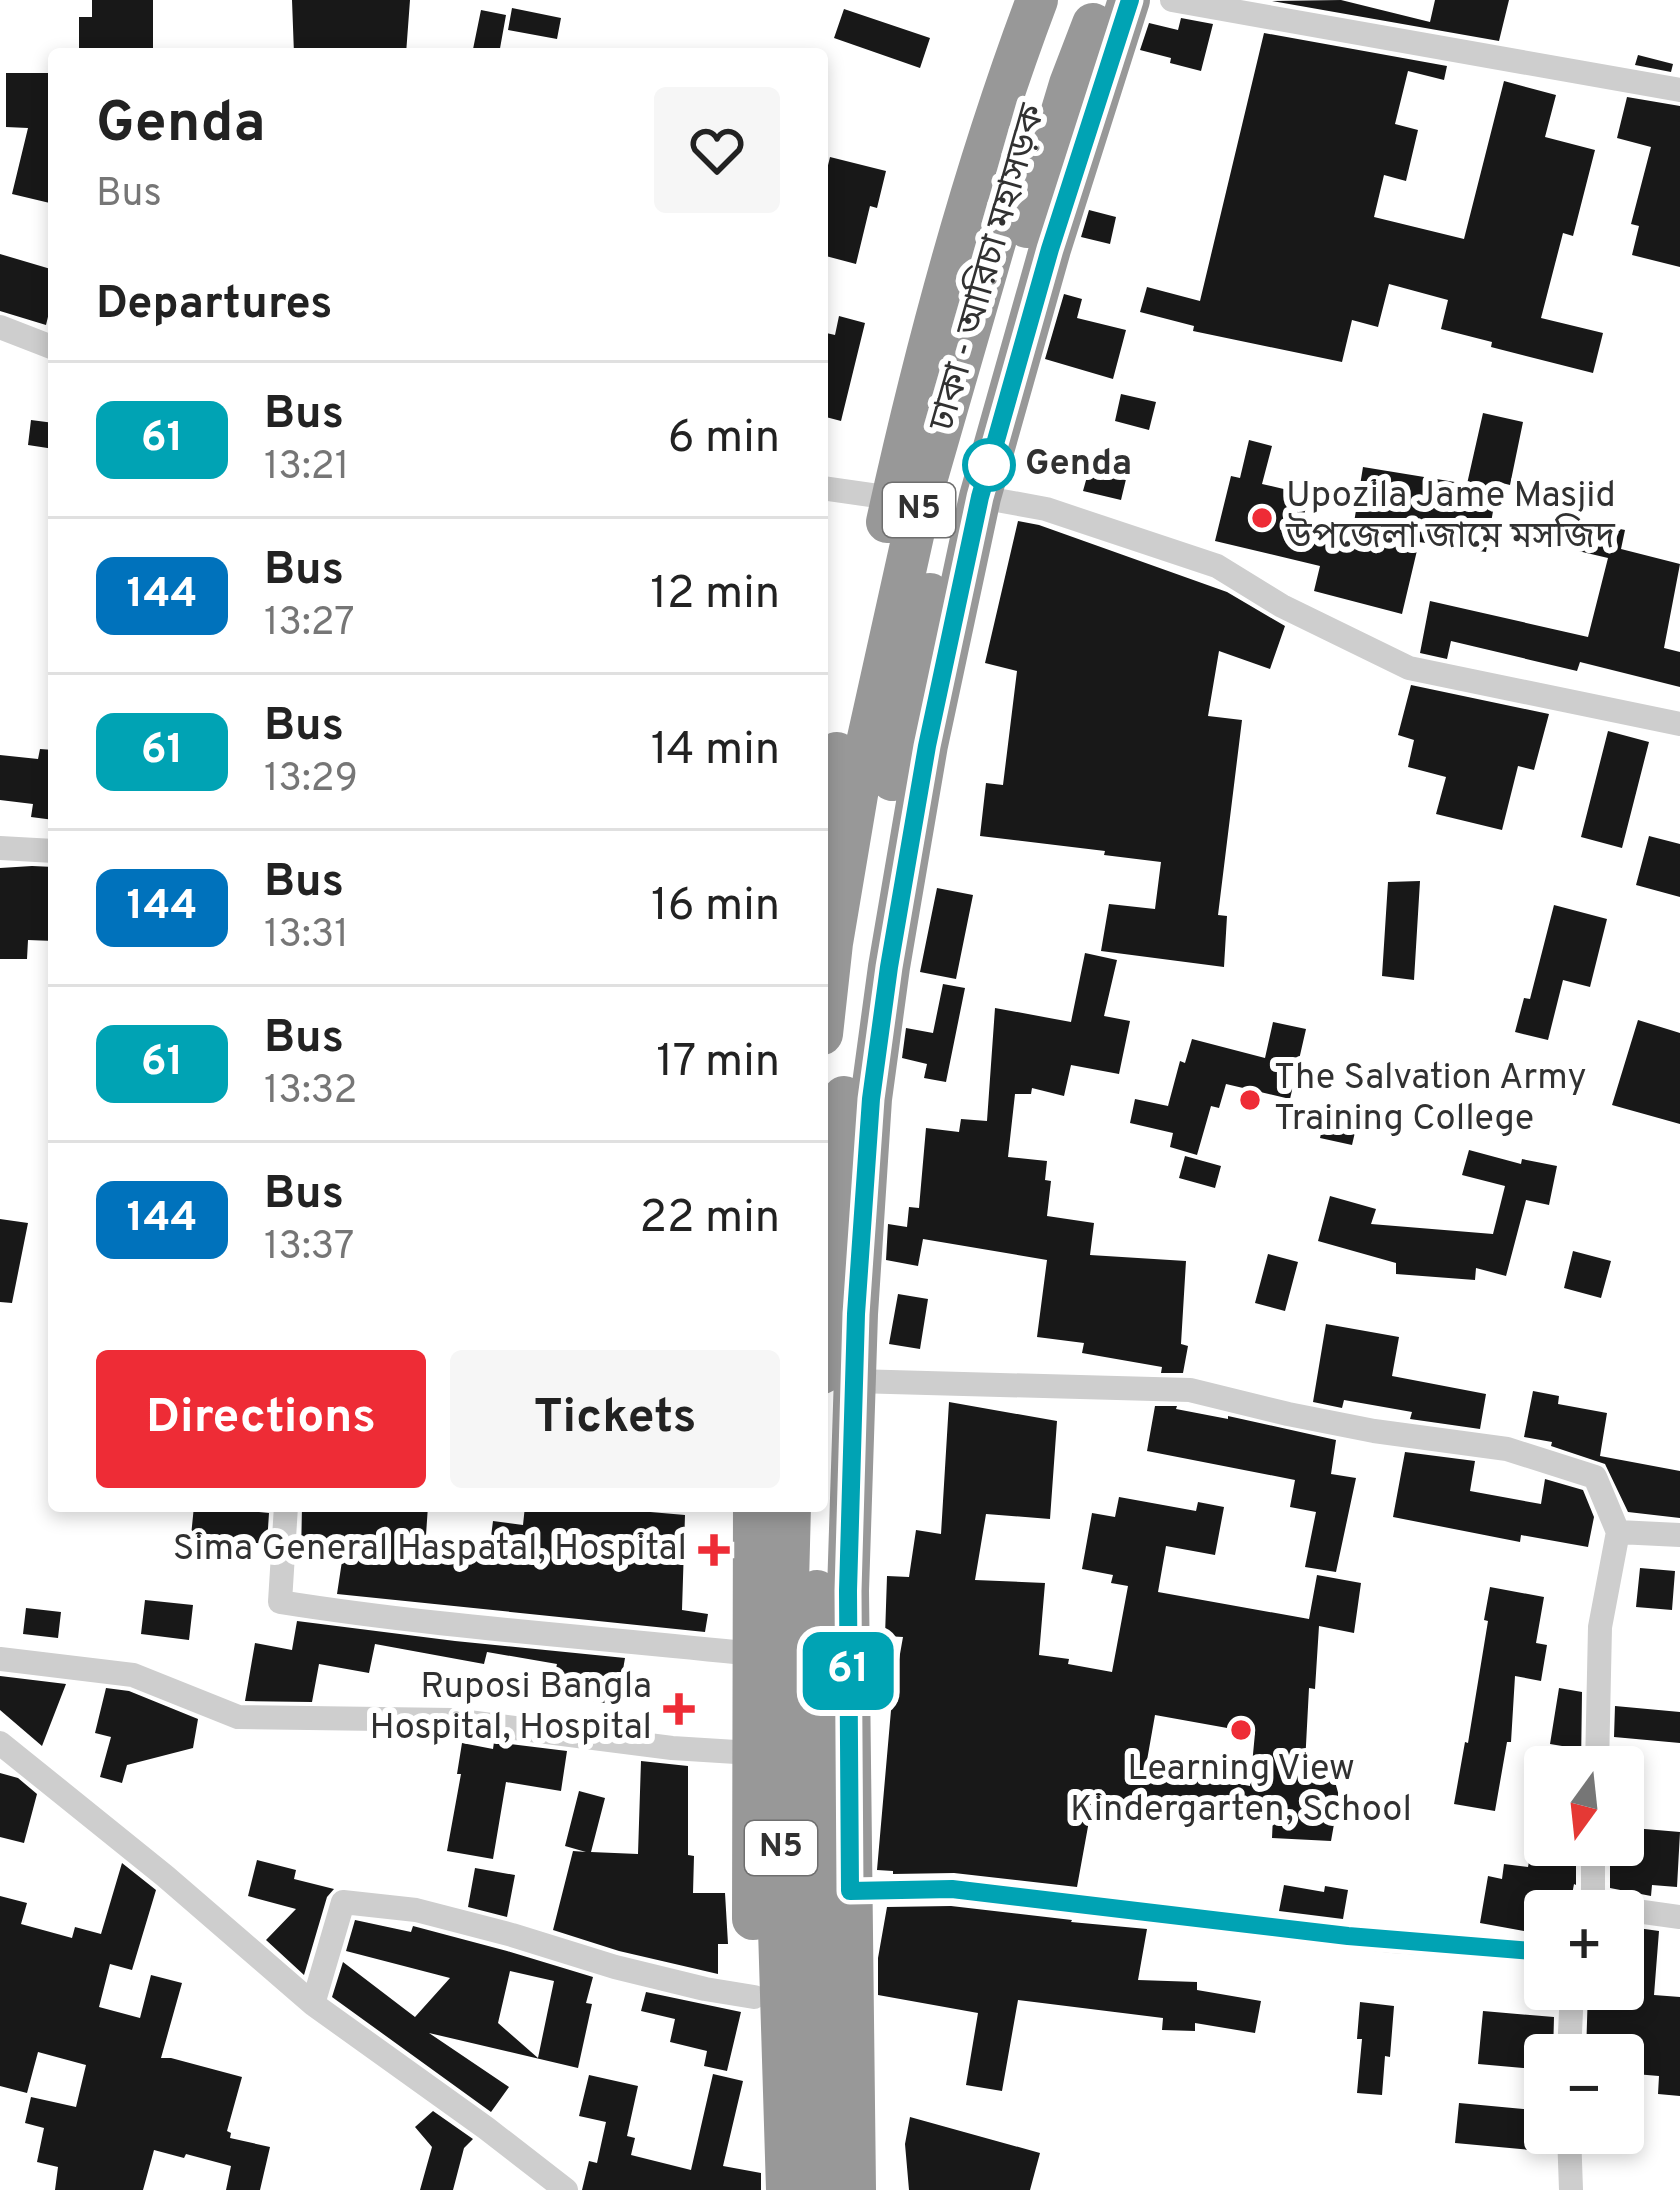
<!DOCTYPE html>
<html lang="en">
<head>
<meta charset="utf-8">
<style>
  :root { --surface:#fff; --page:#f6f6f6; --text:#222; --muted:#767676; --line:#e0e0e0; --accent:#ee2c36 }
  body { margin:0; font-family:Overpass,"Noto Sans Bengali",sans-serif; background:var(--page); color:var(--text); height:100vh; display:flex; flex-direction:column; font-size:45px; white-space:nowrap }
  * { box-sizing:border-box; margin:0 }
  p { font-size:39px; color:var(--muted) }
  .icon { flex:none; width:66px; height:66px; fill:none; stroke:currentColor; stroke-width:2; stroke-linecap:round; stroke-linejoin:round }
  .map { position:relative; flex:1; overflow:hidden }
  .details { position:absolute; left:48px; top:48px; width:780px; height:1464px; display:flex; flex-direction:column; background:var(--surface); border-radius:12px; box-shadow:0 6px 18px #0003 }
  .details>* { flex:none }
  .badge { padding:0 24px; border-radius:18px; font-size:42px; line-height:78px }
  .needle { width:78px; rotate:195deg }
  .controls { position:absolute; left:1524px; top:1746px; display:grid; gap:24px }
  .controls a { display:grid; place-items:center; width:120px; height:120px; border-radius:12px; background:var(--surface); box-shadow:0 6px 18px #0003; font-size:60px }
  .map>.badge { position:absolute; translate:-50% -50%; box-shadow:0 0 0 6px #fff }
  h2 { padding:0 48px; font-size:45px; line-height:108px }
  .round { display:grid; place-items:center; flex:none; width:126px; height:126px; border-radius:12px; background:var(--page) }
  .headline { display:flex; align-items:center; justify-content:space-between; height:204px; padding:0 48px }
  h1 { font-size:57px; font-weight:700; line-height:90px }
  .action { display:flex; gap:24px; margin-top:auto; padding:24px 48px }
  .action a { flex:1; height:138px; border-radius:12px; background:var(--accent); color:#fff; font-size:48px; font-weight:700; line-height:138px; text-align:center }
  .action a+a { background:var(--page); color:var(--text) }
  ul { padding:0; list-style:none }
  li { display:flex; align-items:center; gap:36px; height:156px; padding:0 48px; border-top:3px solid var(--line) }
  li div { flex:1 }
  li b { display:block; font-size:45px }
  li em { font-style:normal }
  li .badge { min-width:132px; font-weight:700; text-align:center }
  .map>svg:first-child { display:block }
  .building { fill:#181818; fill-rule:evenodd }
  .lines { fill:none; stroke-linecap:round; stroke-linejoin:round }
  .street { stroke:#cecece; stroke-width:24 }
  .highway { stroke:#989898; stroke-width:42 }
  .line-casing { stroke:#fff; stroke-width:27 }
  .line { stroke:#00a3b4; stroke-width:18 }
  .stop-dot { fill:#fff; stroke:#00a3b4; stroke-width:6 }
  .poi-dot { fill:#ee2c36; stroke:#fff; stroke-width:4.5 }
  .labels { text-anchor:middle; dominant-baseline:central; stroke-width:12; stroke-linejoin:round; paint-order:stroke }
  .shield { fill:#fff; stroke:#6f6f6f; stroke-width:3 }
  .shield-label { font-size:33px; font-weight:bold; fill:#313131 }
  .street-label { font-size:36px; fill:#313131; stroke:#fff }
  .stop-label { font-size:36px; font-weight:bold; fill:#313131; stroke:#fff; text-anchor:start }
  .poi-label { font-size:36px; fill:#313131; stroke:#fff; text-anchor:start }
</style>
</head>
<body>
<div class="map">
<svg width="1680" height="2190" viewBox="0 0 1680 2190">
  <rect width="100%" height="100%" fill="#fff"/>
  <path class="building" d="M92,0H153V54H79V17H92Z
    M292,0H410L406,54H294Z
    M1341,0L1430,22L1435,0H1509L1499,41L1272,1Z
    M512,8L561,18L557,39L508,30Z
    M844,9L930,38L920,68L834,38Z
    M481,10L506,15L499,54H472Z
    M1181,18L1213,24L1201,71L1170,63L1171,58L1140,50L1149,23L1178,30Z
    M1264,33L1447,66L1444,80L1408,71L1395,124L1418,130L1406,181L1384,175L1374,217L1464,239L1504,81L1556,95L1545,137L1595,150L1573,236L1563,233L1541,318L1603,333L1593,373L1491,347L1492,342L1441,329L1448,300L1389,284L1378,327L1352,320L1342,362L1193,331L1194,326L1140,312L1147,287L1200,301Z
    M1638,55L1673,64L1671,72L1635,65Z
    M6,73H54V204L12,194L28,128L6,127Z
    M1627,97L1680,106V267L1632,255L1639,226L1631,224L1651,147L1617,138Z
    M830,157L886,171L877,208L870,206L856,264L822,255V190Z
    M1089,210L1116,217L1110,244L1081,237Z
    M0,254L54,270V292L46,325L0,311Z
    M1064,294L1082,299L1077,318L1126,330L1113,379L1045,359Z
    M839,316L865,323L841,421L822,416V332L835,335Z
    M1121,394L1156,402L1149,430L1115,421Z
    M1483,413L1523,422L1510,485L1498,482L1486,552L1419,542L1402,614L1314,591L1320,566L1215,541L1231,476L1240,478L1249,440L1272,446L1262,484L1309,495L1302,523L1352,535L1363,467L1467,484Z
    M31,420L54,423V449L28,445Z
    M1090,466L1127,475L1121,500L1083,491Z
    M1018,521L1039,525L1227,592L1285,626L1270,669L1219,651L1208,716L1242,720L1218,915L1227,916L1224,967L1101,951L1109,904L1155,909L1161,862L1104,855L1105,851L980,836L986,783L1003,785L1017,671L985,663Z
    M1581,521L1625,530L1621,549L1680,564L1664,648L1680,652V687L1580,662L1577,671L1451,641L1447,659L1420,653L1430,601L1588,637L1608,558L1574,550Z
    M1411,685L1549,714L1534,770L1518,766L1502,830L1436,814L1446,777L1408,767L1414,740L1398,735Z
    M1608,731L1649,742L1622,848L1581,837Z
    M40,749L54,750V820L31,817L33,804L0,800V755L38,759Z
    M1649,836L1680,844V897L1636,885Z
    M32,866L54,867V941L28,940L27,959H0V868Z
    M1420,881L1414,980L1382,976L1388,882Z
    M937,888L973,895L956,979L920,972Z
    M1554,905L1607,919L1590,987L1563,980L1548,1040L1515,1032L1524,998L1530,999Z
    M1085,953L1117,960L1104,1016L1130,1021L1119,1074L1071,1065L1064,1096L1032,1088L1031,1094H1015L1008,1157L1047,1161L1045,1180L1051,1181L1047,1216L1094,1223L1090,1255L1186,1261L1181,1344L1188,1346L1183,1373H1161L1162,1367L1082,1353L1084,1343L1037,1337L1047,1260L923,1239L918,1266L886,1260L888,1224L907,1227L909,1207L919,1208L926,1128L959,1132L961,1119L987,1121L995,1008L1071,1022Z
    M943,984L965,988L946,1082L924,1078L927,1064L902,1058L906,1028L933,1033Z
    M1638,1020L1680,1033V1124L1612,1105Z
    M1273,1022L1306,1029L1290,1099L1226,1084L1219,1108L1211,1106L1197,1155L1170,1147L1173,1133L1130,1123L1135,1099L1168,1106L1180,1061L1185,1063L1192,1039L1265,1058Z
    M1328,1104L1360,1111L1352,1145L1320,1138Z
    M1469,1150L1521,1164L1522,1159L1557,1166L1549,1205L1526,1200L1506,1276L1476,1268L1475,1280L1396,1274V1263L1318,1241L1330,1196L1376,1209L1371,1224L1493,1234L1505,1186L1462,1175Z
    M1185,1156L1221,1166L1215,1188L1179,1178Z
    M0,1219L28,1223L12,1303L0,1302Z
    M1573,1251L1611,1261L1601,1298L1564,1288Z
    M1268,1254L1298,1262L1285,1311L1255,1303Z
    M898,1294L928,1299L920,1349L889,1344Z
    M1326,1324L1399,1337L1392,1376L1486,1394L1480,1429L1410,1419L1412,1412L1344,1400L1342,1408L1313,1402Z
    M1533,1391L1559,1396L1558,1404L1607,1413L1600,1456L1680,1471V1518L1628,1512L1605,1464L1551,1446L1552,1442L1524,1437Z
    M949,1402L1057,1421L1050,1519L986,1514L975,1580L1045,1583L1039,1655L1069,1659L1068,1664L1112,1672L1128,1586L1111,1583L1113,1575L1082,1569L1092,1513L1115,1517L1119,1497L1196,1511L1198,1502L1224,1507L1215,1555L1166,1546L1158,1592L1309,1619L1317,1575L1361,1583L1354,1633L1319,1626L1315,1689L1309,1688L1305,1764L1332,1771L1339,1796L1331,1841L1272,1838L1273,1816L1195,1803L1194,1809L1140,1799L1137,1818L1091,1810L1077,1887L954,1873L893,1874V1871L877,1870L892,1699L903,1637L885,1636L887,1576L909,1577L916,1530L941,1534ZM1155,1715L1255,1733L1250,1786L1146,1766Z
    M1155,1406H1177L1176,1409L1228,1419V1416L1336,1440L1331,1474L1356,1478L1336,1572L1305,1567L1316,1512L1290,1507L1295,1480L1147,1451Z
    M1405,1452L1475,1461L1470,1491L1541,1504L1545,1479L1583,1490L1594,1517L1588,1547L1521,1535L1520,1542L1393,1517Z
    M194,1506L269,1513L267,1544L191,1536Z
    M302,1506H428L426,1535L490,1545L493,1521L523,1525L525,1506H581L685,1515L682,1610L708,1614L705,1632L337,1594L342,1561L301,1557Z
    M1640,1568L1675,1571L1672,1610L1636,1607Z
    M1490,1587L1544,1597L1536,1643L1547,1645L1541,1681L1515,1676L1511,1742H1507L1495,1811L1454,1804L1465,1742L1468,1743L1488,1621L1484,1620Z
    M145,1600L193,1605L189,1640L141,1634Z
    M26,1608L61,1612L58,1638L23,1634Z
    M297,1621L455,1641L625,1658L617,1705L587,1700L590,1683L554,1676L557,1664L487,1652L484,1664L375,1644L369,1673L319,1664L312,1702L245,1701L255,1643L292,1650Z
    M0,1676L66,1684L42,1746L0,1710Z
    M106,1688L129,1691L198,1719L193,1748L127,1765L122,1783L100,1777L111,1737L95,1733Z
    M1559,1688L1582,1692L1581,1767H1558L1562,1746L1550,1744Z
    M1615,1706L1680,1712V1743L1614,1737Z
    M494,1742L567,1751L561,1791L506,1782L493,1859L447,1851L461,1774H457L462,1743L493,1749Z
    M641,1761L688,1766V1855L694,1856L693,1893H725L728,1944H718V1974L619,1951L553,1930L573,1851L586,1852L565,1846L579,1791L605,1798L591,1852L638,1854Z
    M0,1773L18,1778L37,1794L24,1843L0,1837Z
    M1633,1828L1680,1832L1677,1887L1652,1885L1651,1896L1610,1888V1845H1623V1831L1633,1832Z
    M1532,1845H1576V1885L1574,1884L1569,1911H1545V1925L1526,1921L1524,1931L1480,1923L1488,1876L1502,1879L1504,1864L1528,1867Z
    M257,1860L296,1870L294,1879L334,1889L327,1897L304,1975L266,1940L296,1909L248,1896Z
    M122,1863L156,1890L132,1970L110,1964L99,2007L140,2018L151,1975L182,1983L161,2058H171L242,2077L227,2131L231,2133L230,2138L270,2147L260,2190H226L231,2166L186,2154L184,2158L154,2150L143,2190H55L58,2167L37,2162L44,2128L25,2123L31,2097L76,2107L86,2065L38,2052L27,2093L0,2086V1896L27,1903L21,1924L72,1938L75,1927L101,1934Z
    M475,1868L515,1875L507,1917L468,1907Z
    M1284,1885L1324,1892L1325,1886L1348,1890L1343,1919L1279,1911Z
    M951,1906L1072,1920L1071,1922L1147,1929L1138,1980L1197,1982V1990L1261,2001L1255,2033L1195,2023V2031L1162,2030L1163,2018L1018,2000L1002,2091L966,2085L978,2013L878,1995V1958L887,1907Z
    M355,1920L411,1932L413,1926L507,1951L593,1977L586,2003L592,2004L578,2068L429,2033L509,2087L491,2112L332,1997L343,1962L415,2017L450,1978L346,1951ZM510,1971L554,1981L538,2058L498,2023Z
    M1623,1926L1659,1931L1654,1995L1680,1997V2096L1658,2094L1659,2076L1623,2073V2055H1586L1588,1989H1623Z
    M646,1992L741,2012L727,2071L704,2066L707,2051L670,2042L675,2019L641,2011Z
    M1360,2002L1394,2006L1390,2057L1385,2056L1382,2095L1357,2093L1362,2039H1357Z
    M1483,2011L1554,2017L1553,2055H1545V2070L1478,2064Z
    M713,2074L743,2081L723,2166L761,2173V2190H582L589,2161L597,2163L606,2122L579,2116L589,2075L638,2086L627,2136L635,2138L631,2155L691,2170Z
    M1459,2103L1545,2111L1541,2151L1455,2143Z
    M433,2111L473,2139L464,2148L453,2190H420L432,2147L415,2127Z
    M910,2117L1040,2153L1030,2190H909L905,2144Z"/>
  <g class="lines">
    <path class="street" d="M1172,0L1680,90
      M0,327L54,348
      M822,488L892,498
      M980,497L1046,509L1217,566L1282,606L1409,668L1680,724
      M0,848L54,851
      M854,1381L1190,1390L1288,1414L1374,1431L1507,1449L1595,1477L1618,1532L1680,1535
      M286,1506L280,1602C437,1627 595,1637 753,1654
      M0,1659L133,1675L238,1717L453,1720L672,1748L752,1753
      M0,1743L165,1876L313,2004L486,2128L566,2190
      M1597,1767L1600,1627L1618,1532
      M850,1891L952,1889L1392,1941L1545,1951
      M1593,1905V1845
      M1591,1911L1593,1905L1680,1917
      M313,2004L343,1902L416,1910L512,1935L615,1967L705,1989L754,1997
      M1569,2055L1572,1989
      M1569,2133L1571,2190"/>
    <path class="highway" d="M1027,227L1070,84L1093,24
      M887,522C926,345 973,170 1037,0
      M892,780L905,703L930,594
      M822,822L837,753
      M822,1034L832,943L862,765L922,495L1014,176
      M822,1373L836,1168L844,1097
      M817,1591L811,1890L818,2190
      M753,1919L754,1506
      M787,2190L779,1929L790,1506
      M855,2190L848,1591L857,1314L871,1099L889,967L927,745L980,497L1050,249L1129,0"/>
  </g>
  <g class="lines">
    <defs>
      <path id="line" d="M1130,0L1050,249L980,497L927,746L889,967L871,1099L856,1314L848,1591L850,1891L952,1889L1348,1936L1545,1952"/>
    </defs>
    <use href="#line" class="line-casing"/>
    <use href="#line" class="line"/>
  </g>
  <circle class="stop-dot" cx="989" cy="465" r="24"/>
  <g class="poi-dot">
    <circle cx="1262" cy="518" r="12"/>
    <circle cx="1250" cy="1100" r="12"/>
    <path d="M708 1532h12v12h12v12h-12v12h-12v-12h-12v-12h12z"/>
    <path d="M673 1691h12v12h12v12h-12v12h-12v-12h-12v-12h12z"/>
    <circle cx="1241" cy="1730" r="12"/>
  </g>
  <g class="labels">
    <g class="shield">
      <rect x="883" y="483" width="72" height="54" rx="9"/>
      <rect x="745" y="1821" width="72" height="54" rx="9"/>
    </g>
    <g class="shield-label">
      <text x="919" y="510">N5</text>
      <text x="781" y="1848">N5</text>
    </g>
    <g class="street-label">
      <text transform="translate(989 268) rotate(-74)">ঢাকা - আরিচা মহাসড়ক</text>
    </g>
    <g class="stop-label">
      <text x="1025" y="465">Genda</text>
    </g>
    <g class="poi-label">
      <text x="1286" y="497">Upozila Jame Masjid<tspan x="1286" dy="41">উপজেলা জামে মসজিদ</tspan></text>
      <text x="1274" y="1079">The Salvation Army<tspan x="1274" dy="41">Training College</tspan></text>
      <text x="687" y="1550" text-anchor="end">Sima General Haspatal, Hospital</text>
      <text x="652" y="1688" text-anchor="end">Ruposi Bangla<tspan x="652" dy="41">Hospital, Hospital</tspan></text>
      <text x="1241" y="1770" text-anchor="middle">Learning View<tspan x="1241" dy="41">Kindergarten, School</tspan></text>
    </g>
  </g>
</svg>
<div class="controls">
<a><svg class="needle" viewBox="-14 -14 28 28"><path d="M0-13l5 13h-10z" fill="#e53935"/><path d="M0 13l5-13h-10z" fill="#767676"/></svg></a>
<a>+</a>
<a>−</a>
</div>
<b class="badge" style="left:848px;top:1671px;background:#00a3b4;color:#fff">61</b>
<section class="details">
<div class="headline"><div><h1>Genda</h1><p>Bus</p></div><a class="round"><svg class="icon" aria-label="heart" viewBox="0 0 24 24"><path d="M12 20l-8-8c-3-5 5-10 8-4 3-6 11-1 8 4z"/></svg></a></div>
<h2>Departures</h2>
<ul>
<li><span class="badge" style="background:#00a3b4;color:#fff">61</span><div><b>Bus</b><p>13:21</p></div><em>6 min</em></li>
<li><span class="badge" style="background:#0072bc;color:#fff">144</span><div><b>Bus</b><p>13:27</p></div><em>12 min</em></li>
<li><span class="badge" style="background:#00a3b4;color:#fff">61</span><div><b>Bus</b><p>13:29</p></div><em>14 min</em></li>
<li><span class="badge" style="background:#0072bc;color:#fff">144</span><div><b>Bus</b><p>13:31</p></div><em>16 min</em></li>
<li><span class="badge" style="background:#00a3b4;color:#fff">61</span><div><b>Bus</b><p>13:32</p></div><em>17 min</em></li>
<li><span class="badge" style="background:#0072bc;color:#fff">144</span><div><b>Bus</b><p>13:37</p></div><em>22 min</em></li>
</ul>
<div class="action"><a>Directions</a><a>Tickets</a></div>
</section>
</div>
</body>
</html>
